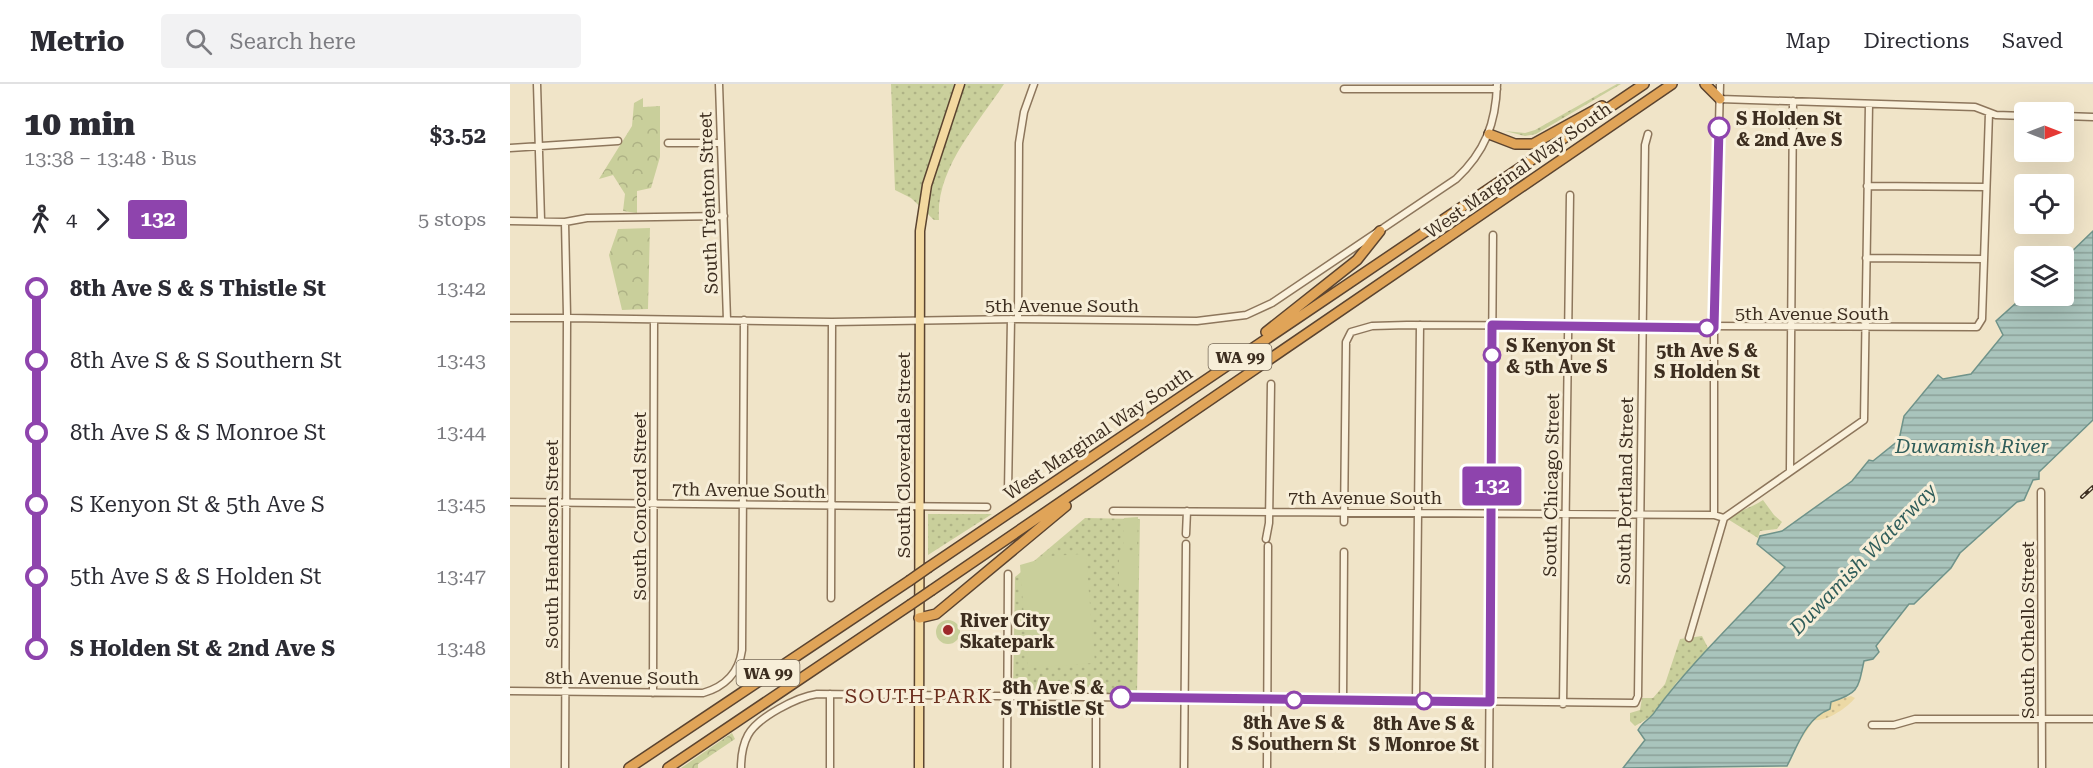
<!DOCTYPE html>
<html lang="en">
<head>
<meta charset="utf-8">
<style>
  :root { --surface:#fff; --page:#f2f2f3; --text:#2b2b33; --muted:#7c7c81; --line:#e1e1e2 }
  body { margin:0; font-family:"Roboto Serif",serif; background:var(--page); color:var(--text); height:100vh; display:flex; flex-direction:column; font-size:22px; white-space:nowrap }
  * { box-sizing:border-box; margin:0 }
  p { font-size:20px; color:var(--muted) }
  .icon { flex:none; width:33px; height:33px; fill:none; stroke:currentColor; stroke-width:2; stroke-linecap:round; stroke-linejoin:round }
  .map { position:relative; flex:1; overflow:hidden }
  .side { display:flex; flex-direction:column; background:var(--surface); width:510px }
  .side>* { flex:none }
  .badge { padding:0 12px; border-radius:4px; font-size:21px; line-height:39px }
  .needle { width:39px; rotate:90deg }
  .tools { position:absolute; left:1504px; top:18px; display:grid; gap:12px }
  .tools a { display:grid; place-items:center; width:60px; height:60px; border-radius:6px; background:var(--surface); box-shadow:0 6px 24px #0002; font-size:30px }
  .map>.badge { position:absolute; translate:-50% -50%; box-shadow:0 0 0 3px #fff }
  .legs { display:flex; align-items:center; gap:9px; height:66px; padding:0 24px; font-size:20px }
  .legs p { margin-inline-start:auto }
  .overview { display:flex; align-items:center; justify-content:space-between; height:102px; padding:0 24px }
  h1 { font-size:33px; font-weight:800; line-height:45px }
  ul { padding:0 24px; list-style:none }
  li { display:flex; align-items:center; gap:21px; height:72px; font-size:22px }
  li i { display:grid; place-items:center; width:9px; height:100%; margin:0 8px; background:currentColor }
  li i::after { content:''; width:15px; height:15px; margin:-8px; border:4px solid; border-radius:50%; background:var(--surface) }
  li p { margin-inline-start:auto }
  li:first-child i { background:linear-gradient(#0000 50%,currentColor 0) }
  li:last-child i { background:linear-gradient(currentColor 50%,#0000 0) }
  header { display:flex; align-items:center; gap:36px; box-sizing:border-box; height:84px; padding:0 30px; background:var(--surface); border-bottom:2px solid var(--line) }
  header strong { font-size:28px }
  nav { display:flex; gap:33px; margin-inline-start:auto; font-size:21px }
  .search { width:420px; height:54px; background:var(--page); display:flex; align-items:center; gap:15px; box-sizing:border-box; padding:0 21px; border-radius:6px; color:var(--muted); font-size:22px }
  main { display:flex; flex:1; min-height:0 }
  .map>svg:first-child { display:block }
  .green { fill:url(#green-dots) }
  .forest { fill:url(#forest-crowns) }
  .sand { fill:url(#sand-dots) }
  .pitch { fill:#c9cf9b }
  .water { fill:url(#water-rules); stroke:#6f938a; stroke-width:1.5 }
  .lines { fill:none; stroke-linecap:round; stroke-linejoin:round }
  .minor-casing { stroke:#8d765c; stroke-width:9 }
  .major-casing { stroke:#5b4430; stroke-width:11 }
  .highway-casing { stroke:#5b4430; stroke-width:12 }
  .minor { stroke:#faf1dc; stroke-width:6 }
  .major { stroke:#f3d9a0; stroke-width:8 }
  .highway { stroke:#e0a458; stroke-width:9 }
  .rail-casing { stroke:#3d2e20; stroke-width:4 }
  .rail { stroke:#f7eed8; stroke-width:1.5; stroke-dasharray:4.5; stroke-linecap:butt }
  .highway-bridge-casing { stroke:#5b4430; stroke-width:12; stroke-linecap:butt }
  .highway-bridge { stroke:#e0a458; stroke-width:9 }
  .line-1-casing { stroke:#fff; stroke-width:14 }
  .line-1 { stroke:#8e44ad; stroke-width:9 }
  .stop-1-dot { fill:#fff; stroke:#8e44ad; stroke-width:3 }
  .poi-dot { fill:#9e2a2b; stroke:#f7eed8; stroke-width:2 }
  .labels { text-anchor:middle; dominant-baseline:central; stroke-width:6; stroke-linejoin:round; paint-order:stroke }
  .shield { fill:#f7eed8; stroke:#756857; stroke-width:1.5 }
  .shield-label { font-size:16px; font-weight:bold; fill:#3d2e20 }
  .stop-label { font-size:18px; font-weight:bold; fill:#3d2e20; stroke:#f7eed8 }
  .street-label { font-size:18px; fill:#3d2e20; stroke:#f7eed8 }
  .poi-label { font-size:18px; font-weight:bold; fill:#3d2e20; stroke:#f7eed8; text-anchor:start }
  .water-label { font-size:20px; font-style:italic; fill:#2f5d5a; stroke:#f7eed8 }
  .neighbourhood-label { font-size:20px; letter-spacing:1.5px; fill:#6b2e1e; stroke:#f7eed8 }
</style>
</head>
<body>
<header>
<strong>Metrio</strong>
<div class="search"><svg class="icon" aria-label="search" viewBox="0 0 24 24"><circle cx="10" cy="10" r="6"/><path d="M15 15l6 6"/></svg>Search here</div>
<nav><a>Map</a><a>Directions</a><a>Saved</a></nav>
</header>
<main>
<section class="side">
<div class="overview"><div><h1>10 min</h1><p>13:38 – 13:48 · Bus</p></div><b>$3.52</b></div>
<div class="legs"><svg class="icon" aria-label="walk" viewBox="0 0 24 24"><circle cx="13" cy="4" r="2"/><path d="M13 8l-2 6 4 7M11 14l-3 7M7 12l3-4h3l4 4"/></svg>4<svg class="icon" aria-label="forward" viewBox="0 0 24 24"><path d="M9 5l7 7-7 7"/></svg><b class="badge" style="background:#8e44ad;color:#fff">132</b><p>5 stops</p></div>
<ul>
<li><i style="color:#8e44ad"></i><b>8th Ave S &amp; S Thistle St</b><p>13:42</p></li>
<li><i style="color:#8e44ad"></i><span>8th Ave S &amp; S Southern St</span><p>13:43</p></li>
<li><i style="color:#8e44ad"></i><span>8th Ave S &amp; S Monroe St</span><p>13:44</p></li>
<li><i style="color:#8e44ad"></i><span>S Kenyon St &amp; 5th Ave S</span><p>13:45</p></li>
<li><i style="color:#8e44ad"></i><span>5th Ave S &amp; S Holden St</span><p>13:47</p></li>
<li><i style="color:#8e44ad"></i><b>S Holden St &amp; 2nd Ave S</b><p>13:48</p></li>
</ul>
</section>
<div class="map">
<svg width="1583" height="684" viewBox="0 0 1583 684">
  <defs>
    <pattern id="green-dots" width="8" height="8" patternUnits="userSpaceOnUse" patternTransform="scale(1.5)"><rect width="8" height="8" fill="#c9cf9b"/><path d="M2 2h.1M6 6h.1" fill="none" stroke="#aeb285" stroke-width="1.8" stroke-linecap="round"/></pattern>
    <pattern id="forest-crowns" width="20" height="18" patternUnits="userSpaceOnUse" patternTransform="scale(1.5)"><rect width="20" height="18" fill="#c9cf9b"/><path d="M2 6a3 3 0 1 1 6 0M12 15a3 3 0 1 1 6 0" fill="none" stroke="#aeb285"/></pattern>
    <pattern id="sand-dots" width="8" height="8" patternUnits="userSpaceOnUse" patternTransform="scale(1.5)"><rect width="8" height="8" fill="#ecd9a5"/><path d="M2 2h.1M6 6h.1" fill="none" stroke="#cbbb8e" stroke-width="1.8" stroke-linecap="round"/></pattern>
    <pattern id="water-rules" width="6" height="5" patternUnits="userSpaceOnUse" patternTransform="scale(1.5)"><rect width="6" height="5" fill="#a9c4bc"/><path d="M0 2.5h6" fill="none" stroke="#8ba098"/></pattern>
  </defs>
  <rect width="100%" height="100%" fill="#f0e4c8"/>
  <path class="green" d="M381,0H494C468,40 425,85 429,136H424L401,114L385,106Z
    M1107,0H1111L1026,50L1015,52L995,47L1015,49L1025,46Z
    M1253,416L1264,431L1272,438L1267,445L1250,447L1248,454L1216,434C1229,427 1241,424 1253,416Z
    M418,430H482L418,471Z
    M575,434L630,435L627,610L503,608L505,493Z
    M1192,552L1199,566L1166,599L1142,632L1125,642L1120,637V629L1130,626L1132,614H1143L1155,600L1170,555Z"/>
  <path class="forest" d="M133,14V23L150,22V73L141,104L127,107V129L113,127L115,110L103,91L89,95L122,42L124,19Z
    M140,144L138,225L112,226L99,171L108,145Z
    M222,649L225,655L188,680V684H171Z"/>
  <path class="sand" d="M1341,612L1345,614C1337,624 1316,638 1304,636L1292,654C1300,639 1304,631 1320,625L1321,618Z"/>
  <path class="pitch" d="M628,433L627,463H614V434Z
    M609,469H628V503H609Z
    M572,470L576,474L585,579L518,584L510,481L541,472Z
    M426 548a12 12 0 1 1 24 0a12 12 0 1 1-24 0Z"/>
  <path class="water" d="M1583,147V336L1529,388V395L1523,396L1514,416L1507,418L1450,469L1441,484L1404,520H1399L1366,562L1369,568L1363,575L1354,577C1348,605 1349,609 1321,618L1320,625C1296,634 1288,661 1277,682L1113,684L1135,656L1128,646C1133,637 1141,635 1146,626C1184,575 1232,531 1275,483L1247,460L1250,452L1272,447L1342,397L1359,376L1363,377L1389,356L1394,332L1428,291L1433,295L1461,290L1493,251L1486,237L1515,211L1554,212V175Z"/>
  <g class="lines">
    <defs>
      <path id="minor" d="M27,0L31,136
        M209,0L217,236
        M834,5H987
        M1210,15L1465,23L1486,31L1515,32
        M1554,32L1583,33
        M158,59H210
        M0,64L108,57
        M1357,102L1476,103
        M0,137L55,138L77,134L214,132
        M55,138L57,231
        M1356,174L1474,175
        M0,234H54
        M60,234L322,238L508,235L687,237L736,231L762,219L946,95C975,68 986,39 987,0
        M508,235L509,59L514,28L524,0
        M1280,386L1283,17
        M498,407L501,235
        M1531,408L1532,684
        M0,418L477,423
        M603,427L1204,431L1214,434
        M1204,431V244L1210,0
        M834,438L836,258L841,248L862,242L897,241L1467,243L1472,235L1479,29
        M676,450L677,427
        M756,455L759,439L761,300
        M321,514L322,238
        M1179,554L1214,434L1354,336L1359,20
        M0,607L193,609C214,603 229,589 232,566L234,236
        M143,609L144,236
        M833,616L834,468
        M906,617L910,241
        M1053,620L1060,111
        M1362,641H1384L1405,635H1583
        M55,684L57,237
        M231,684C231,672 232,662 238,651C248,633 287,613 307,610L1125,619L1128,612L1135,61L1138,50
        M320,684V610
        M497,684L498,490
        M586,684V613
        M674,684L676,460
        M757,684L758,462
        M979,684L983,151"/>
      <path id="major" d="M409,684L410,147L417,101L450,0"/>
      <path id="highway" d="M1195,0L1210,15
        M979,50L1005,60H1023L1092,22
        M756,248L847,176L870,147
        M419,483L1134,0
        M422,506L1162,0
        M409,534L426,530L556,422
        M119,684L399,497
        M158,684L400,521"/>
    </defs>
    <use href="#minor" class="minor-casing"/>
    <use href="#major" class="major-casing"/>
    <use href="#highway" class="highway-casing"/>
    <use href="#minor" class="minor"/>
    <use href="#major" class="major"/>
    <use href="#highway" class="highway"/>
    <defs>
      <path id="rail" d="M1572,413L1583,403"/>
    </defs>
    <use href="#rail" class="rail-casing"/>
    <use href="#rail" class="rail"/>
    <defs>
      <path id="highway-bridge" d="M399,497L419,483
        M400,521L422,506"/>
    </defs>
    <use href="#highway-bridge" class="highway-bridge-casing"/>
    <use href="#highway-bridge" class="highway-bridge"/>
  </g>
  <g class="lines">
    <defs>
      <path id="line-1" d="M611,613L980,618L982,241L1204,244L1209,44"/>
    </defs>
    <use href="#line-1" class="line-1-casing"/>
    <use href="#line-1" class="line-1"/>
  </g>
  <g class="stop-1-dot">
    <circle cx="1209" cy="44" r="10"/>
    <circle cx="1197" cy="244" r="8"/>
    <circle cx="982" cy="271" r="8"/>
    <circle cx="611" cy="613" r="10"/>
    <circle cx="784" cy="616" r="8"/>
    <circle cx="914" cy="617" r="8"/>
  </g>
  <circle class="poi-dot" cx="438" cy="546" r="6"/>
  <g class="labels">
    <g class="shield">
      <rect x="698.5" y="260" width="63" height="26" rx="4.5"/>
      <rect x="226.5" y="576" width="63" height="26" rx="4.5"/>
    </g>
    <g class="shield-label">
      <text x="730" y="273">WA 99</text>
      <text x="258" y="589">WA 99</text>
    </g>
    <g class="stop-label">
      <text x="1226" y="34" text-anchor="start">S Holden St<tspan x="1226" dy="21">&amp; 2nd Ave S</tspan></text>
      <text x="996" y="261" text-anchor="start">S Kenyon St<tspan x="996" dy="21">&amp; 5th Ave S</tspan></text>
      <text x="1197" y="266">5th Ave S &amp;<tspan x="1197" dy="21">S Holden St</tspan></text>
      <text x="594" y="603" text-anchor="end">8th Ave S &amp;<tspan x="594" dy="21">S Thistle St</tspan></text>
      <text x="784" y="638">8th Ave S &amp;<tspan x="784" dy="21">S Southern St</tspan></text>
      <text x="914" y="639">8th Ave S &amp;<tspan x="914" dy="21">S Monroe St</tspan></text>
    </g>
    <g class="street-label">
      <text transform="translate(1008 86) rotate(-35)">West Marginal Way South</text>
      <text transform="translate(198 119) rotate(-92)">South Trenton Street</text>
      <text x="552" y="221">5th Avenue South</text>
      <text x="1302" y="229">5th Avenue South</text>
      <text transform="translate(588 349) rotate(-34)">West Marginal Way South</text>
      <text transform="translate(393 371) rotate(-90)">South Cloverdale Street</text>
      <text transform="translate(1041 401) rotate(-89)">South Chicago Street</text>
      <text transform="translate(239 406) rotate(1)">7th Avenue South</text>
      <text transform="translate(1115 407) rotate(-89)">South Portland Street</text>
      <text x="855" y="413">7th Avenue South</text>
      <text transform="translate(129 422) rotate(-90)">South Concord Street</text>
      <text transform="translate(41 460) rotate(-90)">South Henderson Street</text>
      <text transform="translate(1517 546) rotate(-90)">South Othello Street</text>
      <text x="112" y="593">8th Avenue South</text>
    </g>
    <g class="poi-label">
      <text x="450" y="536">River City<tspan x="450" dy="21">Skatepark</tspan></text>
    </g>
    <g class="water-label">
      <text x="1462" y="362">Duwamish River</text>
      <text transform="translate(1353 475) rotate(-46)">Duwamish Waterway</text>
    </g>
    <g class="neighbourhood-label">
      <text x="409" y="612">SOUTH PARK</text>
    </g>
  </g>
</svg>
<div class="tools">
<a><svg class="needle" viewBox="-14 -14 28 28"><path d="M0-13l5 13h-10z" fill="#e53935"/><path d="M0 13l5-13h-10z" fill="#7c7c81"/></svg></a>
<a><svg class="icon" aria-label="locate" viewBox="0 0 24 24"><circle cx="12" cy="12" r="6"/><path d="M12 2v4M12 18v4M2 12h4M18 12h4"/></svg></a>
<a><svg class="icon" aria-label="layers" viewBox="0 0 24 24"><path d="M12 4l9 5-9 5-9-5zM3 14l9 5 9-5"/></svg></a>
</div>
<b class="badge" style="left:982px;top:402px;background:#8e44ad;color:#fff">132</b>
</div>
</main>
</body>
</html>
